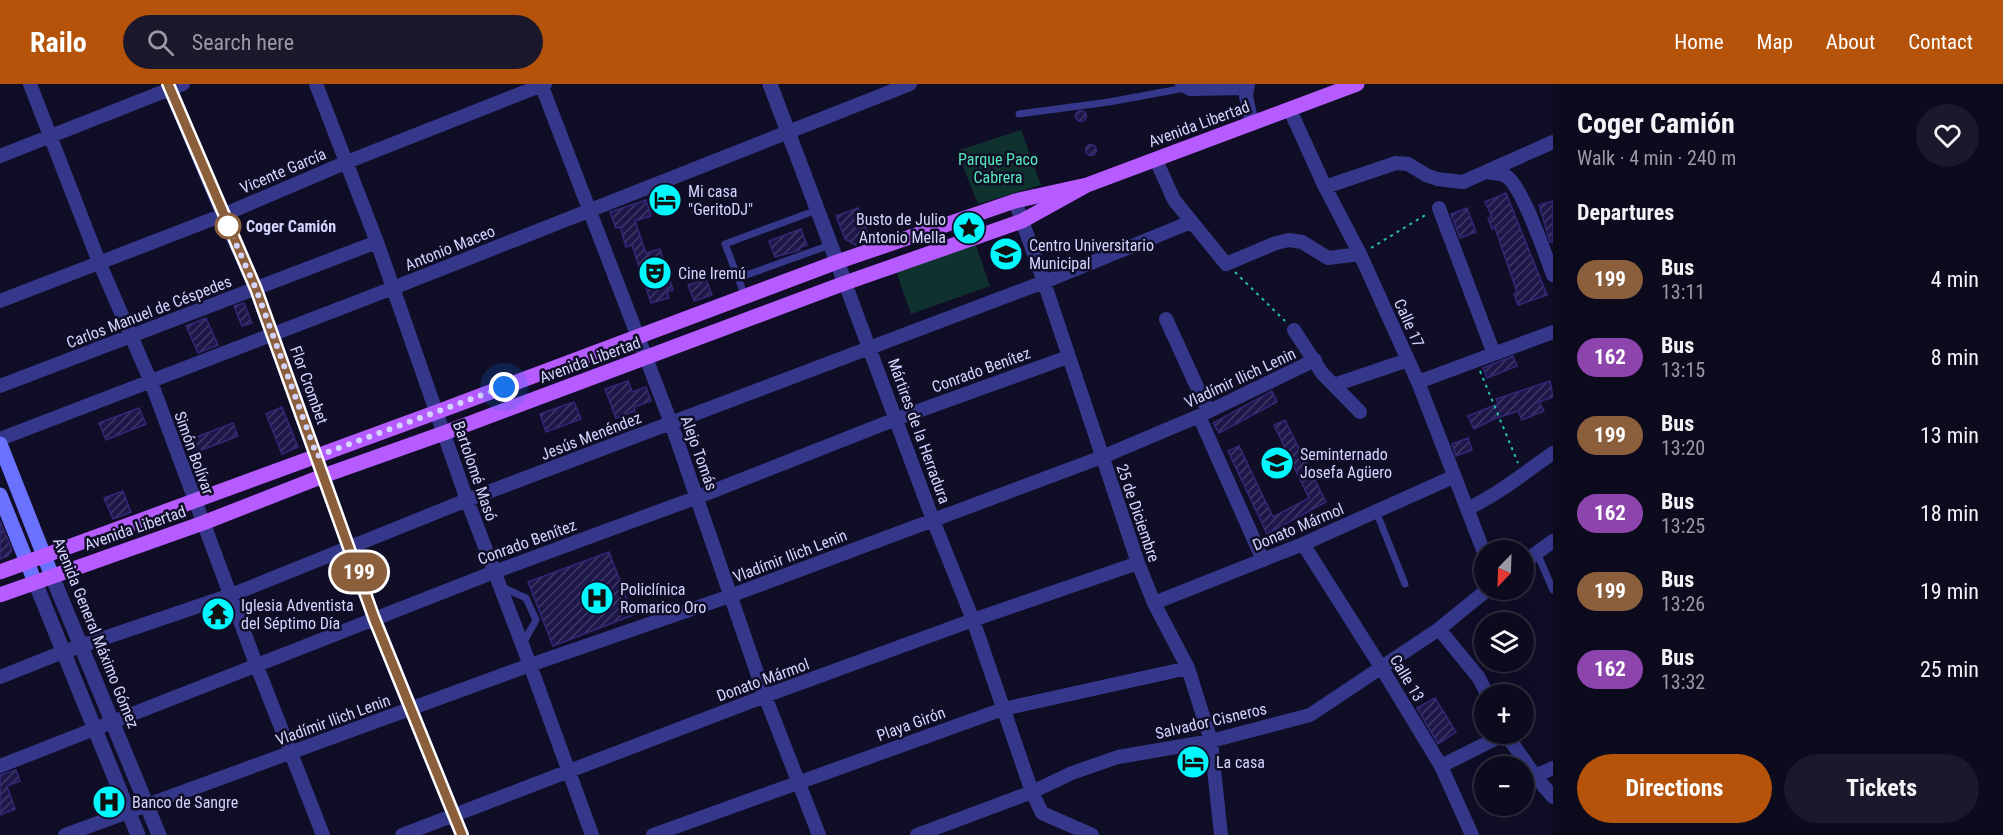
<!DOCTYPE html>
<html lang="en">
<head>
<meta charset="utf-8">
<style>
  :root { --surface:#0c0a1d; --page:#1a182a; --text:#f1f3f6; --muted:#9a9aa4; --line:#2c2b3b; --accent:#b45309 }
  body { margin:0; font-family:"Roboto Condensed",sans-serif; background:var(--page); color:var(--text); height:100vh; display:flex; flex-direction:column; font-size:22px; white-space:nowrap }
  * { box-sizing:border-box; margin:0 }
  p { font-size:20px; color:var(--muted) }
  .icon { flex:none; width:33px; height:33px; fill:none; stroke:currentColor; stroke-width:2; stroke-linecap:round; stroke-linejoin:round }
  .map { position:relative; flex:1; overflow:hidden }
  .panel { display:flex; flex-direction:column; background:var(--surface); width:450px }
  .panel>* { flex:none }
  .badge { padding:0 12px; border-radius:20px; font-size:21px; line-height:39px }
  .needle { width:39px; rotate:203deg }
  .buttons { position:absolute; left:1474px; top:456px; display:grid; gap:12px }
  .buttons a { display:grid; place-items:center; width:60px; height:60px; border-radius:50%; background:var(--surface); box-shadow:0 6px 24px #0002,0 0 0 2px var(--line); font-size:30px }
  .you { position:absolute; width:30px; height:30px; margin:-15px; border:4px solid #fff; border-radius:50%; background:#1a73e8; box-shadow:0 0 0 9px #1a73e833 }
  .map>.badge { position:absolute; translate:-50% -50%; box-shadow:0 0 0 3px #fff }
  h2 { padding:0 24px; font-size:22px; line-height:54px }
  .round { display:grid; place-items:center; flex:none; width:63px; height:63px; border-radius:32px; background:var(--page) }
  .headline { display:flex; align-items:center; justify-content:space-between; height:102px; padding:0 24px }
  h1 { font-size:28px; font-weight:700; line-height:45px }
  .cta { display:flex; gap:12px; margin-top:auto; padding:12px 24px }
  .cta a { flex:1; height:69px; border-radius:36px; background:var(--accent); color:#fff; font-size:24px; font-weight:700; line-height:69px; text-align:center }
  .cta a+a { background:var(--page); color:var(--text) }
  ul { padding:0; list-style:none }
  li { display:flex; align-items:center; gap:18px; height:78px; padding:0 24px }
  li div { flex:1 }
  li b { display:block; font-size:22px }
  li em { font-style:normal }
  li .badge { min-width:66px; font-weight:700; text-align:center }
  header { display:flex; align-items:center; gap:36px; box-sizing:border-box; height:84px; padding:0 30px; background:var(--accent); color:#fff }
  header strong { font-size:28px }
  nav { display:flex; gap:33px; margin-inline-start:auto; font-size:21px }
  .search { width:420px; height:54px; background:var(--page); display:flex; align-items:center; gap:15px; box-sizing:border-box; padding:0 21px; border-radius:33px; color:var(--muted); font-size:22px }
  main { display:flex; flex:1; min-height:0 }
  .map>svg:first-child { display:block }
  .green { fill:#10322e }
  .building { fill:url(#building-hatch); stroke:#322877; stroke-width:1.5 }
  .lines { fill:none; stroke-linecap:round; stroke-linejoin:round }
  .path { stroke:#26c1ac; stroke-width:2; stroke-dasharray:3 4.5; stroke-linecap:butt }
  .service { stroke:#35388a; stroke-width:7 }
  .minor { stroke:#35388a; stroke-width:14 }
  .tertiary { stroke:#35388a; stroke-width:15 }
  .secondary { stroke:#6b72ff; stroke-width:15 }
  .primary { stroke:#b65bff; stroke-width:15 }
  .line-casing { stroke:#fff; stroke-width:14 }
  .line { stroke:#8b5e3c; stroke-width:9 }
  .walk { stroke:#d5d4ff; stroke-width:6; stroke-dasharray:0 10.8 }
  .stop-dot { fill:#fff; stroke:#8b5e3c; stroke-width:3 }
  .labels { text-anchor:middle; dominant-baseline:central; stroke-width:5; stroke-linejoin:round; paint-order:stroke }
  .street-label { font-size:16px; fill:#d5d4ff; stroke:#100d27 }
  .park-label { font-size:16px; fill:#56e9b9; stroke:#100d27 }
  .poi-label { font-size:16px; fill:#d5d4ff; stroke:#100d27; text-anchor:start }
  .stop-label { font-size:16px; font-weight:bold; fill:#d5d4ff; stroke:#100d27; text-anchor:start }
</style>
</head>
<body>
<header>
<strong>Railo</strong>
<div class="search"><svg class="icon" aria-label="search" viewBox="0 0 24 24"><circle cx="10" cy="10" r="6"/><path d="M15 15l6 6"/></svg>Search here</div>
<nav><a>Home</a><a>Map</a><a>About</a><a>Contact</a></nav>
</header>
<main>
<div class="map">
<svg width="1553" height="751" viewBox="0 0 1553 751">
  <defs>
    <pattern id="building-hatch" width="6" height="6" patternUnits="userSpaceOnUse" patternTransform="scale(1.5)"><rect width="6" height="6" fill="#1e184a"/><path d="M-1 1l2-2M0 6l6-6M5 7l2-2" fill="none" stroke="#3e3965"/></pattern>
  </defs>
  <rect width="100%" height="100%" fill="#100d27"/>
  <path class="green" d="M1021,46L1041,101L978,120L957,67Z
    M975,159L990,202L911,230L896,187Z"/>
  <path class="building" d="M1075.5 32a5.5 5.5 0 1 1 11 0a5.5 5.5 0 1 1-11 0Z
    M1085.5 66a5.5 5.5 0 1 1 11 0a5.5 5.5 0 1 1-11 0Z
    M1506,109L1547,211L1518,221L1514,210L1517,208L1495,144L1492,145L1488,134L1492,133L1485,118Z
    M646,116L651,132L635,137L646,169L660,165L673,206L667,208L669,214L651,219L632,161L626,163L620,143L616,144L610,128Z
    M1553,117V158H1550L1539,121Z
    M858,124L870,155L855,161L845,155L836,132Z
    M1467,124L1476,148L1460,154L1451,130Z
    M801,145L807,161L799,164L800,166L775,173L769,157Z
    M706,195L712,211L694,217L688,201Z
    M244,219L252,239L242,242L234,222Z
    M206,234L218,261L198,269L186,242Z
    M1513,272L1517,282L1487,294L1483,284Z
    M628,297L632,308L646,303L651,317L634,323L635,327L616,334L605,305Z
    M1550,297L1553,313L1539,318L1544,327L1522,336L1518,327L1494,335L1474,345L1468,332L1498,320L1496,315Z
    M1272,307L1277,318L1219,349L1213,339Z
    M574,318L581,335L546,348L540,330Z
    M282,323L298,363L282,370L266,330Z
    M139,324L146,340L106,356L99,339Z
    M1285,336L1326,418L1267,450L1228,367L1239,362L1273,433L1309,414L1274,341Z
    M233,339L238,352L194,369L189,356Z
    M1468,354L1472,366L1456,372L1452,360Z
    M123,407L131,428L113,435L104,414Z
    M0,437L12,466L8,472L0,475Z
    M609,468L633,531L553,562L528,498Z
    M1435,614L1456,648L1438,660L1417,624Z
    M16,686L20,697L7,702L15,725L0,731V691Z"/>
  <g class="lines">
    <path class="path" d="M1371,164L1427,130
      M1235,188L1285,237
      M1480,287L1518,379"/>
    <path class="service" d="M1019,30L1109,18L1185,4
      M738,194L830,161
      M745,212L725,160L817,126
      M1376,427L1405,500
      M1537,469L1553,506
      M502,503L526,514L536,536L522,561"/>
    <path class="minor" d="M30,0L99,178L151,298L256,580L323,751
      M168,0L223,131L256,205L374,534L462,751
      M316,0L377,158L467,416L530,581L592,751
      M541,0L671,339L765,612L819,751
      M1182,0L1190,5L1247,4
      M1248,0L1246,12L1252,40
      M1290,26L1325,103L1360,170L1418,298L1485,471
      M0,72L183,0
      M1156,76L1174,116L1226,180L1276,159L1289,156L1302,158L1328,174L1360,170
      M1487,88C1493,89 1501,90 1506,92C1523,103 1545,170 1553,191
      M1325,103L1396,79L1408,80L1426,91L1437,95L1463,98L1553,58
      M1015,117L1044,198L1138,479L1154,519L1188,584L1211,657L1221,751
      M1439,124L1494,270
      M845,199L933,436L973,536L1032,708L1042,729L1092,751
      M0,217L223,131L347,78L545,0
      M1166,235L1208,327
      M1294,246L1322,289L1360,328
      M1418,298L1553,248
      M1334,301L1408,276
      M0,302L377,158
      M1199,332L1263,476
      M0,355L393,204L910,0
      M1467,425C1499,410 1524,389 1553,369
      M1303,460L1381,583L1441,682L1472,751
      M1524,478L1553,457
      M1154,519L1303,460L1453,393
      M1439,545L1479,594L1487,610
      M0,593L63,568L231,511L467,416L1044,198L1191,138
      M1506,650L1535,692L1553,713
      M0,682L494,488L698,413L896,335L1068,273
      M1441,682L1505,650
      M1535,692L1553,684
      M65,751L530,581L730,512L1102,373L1199,332L1315,276
      M402,751L765,612L973,536L1138,479
      M653,751L1003,625L1188,584
      M917,751L1032,708L1072,689L1118,673L1211,657L1310,631L1439,545L1487,506"/>
    <path class="tertiary" d="M770,0L845,199
      M52,492L159,751
      M35,498L138,751"/>
    <path class="secondary" d="M0,360L52,492
      M0,411L35,498"/>
    <path class="primary" d="M1087,101L1357,0
      M0,488L437,328L837,178L1015,117L1087,101L1022,137L845,199L444,349L323,392L203,439L0,511"/>
  </g>
  <g class="lines">
    <defs>
      <path id="line" d="M168,0L256,205L374,534L462,751"/>
    </defs>
    <use href="#line" class="line-casing"/>
    <use href="#line" class="line"/>
    <path class="walk" d="M228,142L256,205L317,372L504,303"/>
  </g>
  <defs>
    <symbol id="hotel-disc" viewBox="-11 -11 22 22"><circle r="9.5" fill="#00f8ff" stroke="#100d27"/><path d="M-6-4.5h1.5V1H6V5H4.5V3h-9V5H-6ZM-4 0a1.8 1.8 0 1 1 3.6 0ZM.5 0V-2.5h3Q6-2.5 6 0Z" fill="#111"/></symbol>
    <symbol id="sight-disc" viewBox="-11 -11 22 22"><circle r="9.5" fill="#00f8ff" stroke="#100d27"/><path d="M0-6L1.8-2.2L6-1.7L2.9 1.2L3.7 5.4L0 3.3L-3.7 5.4L-2.9 1.2L-6-1.7L-1.8-2.2Z" fill="#111"/></symbol>
    <symbol id="university-disc" viewBox="-11 -11 22 22"><circle r="9.5" fill="#00f8ff" stroke="#100d27"/><path d="M0-5L7-2L0 1L-7-2ZM-4 1L0 2.5L4 1V4Q0 6-4 4Z" fill="#111"/></symbol>
    <symbol id="theatre-disc" viewBox="-11 -11 22 22"><circle r="9.5" fill="#00f8ff" stroke="#100d27"/><path d="M-5-5.5Q0-4 5-5.5V0Q5 5 0 6Q-5 5-5 0ZM-3.3-2.5H-1v1.5H-3.3ZM1-2.5H3.3v1.5H1ZM-2.8 1Q0 5.5 2.8 1Z" fill="#111"/></symbol>
    <symbol id="school-disc" viewBox="-11 -11 22 22"><circle r="9.5" fill="#00f8ff" stroke="#100d27"/><path d="M0-5L7-2L0 1L-7-2ZM-4 1L0 2.5L4 1V4Q0 6-4 4Z" fill="#111"/></symbol>
    <symbol id="hospital-disc" viewBox="-11 -11 22 22"><circle r="9.5" fill="#00f8ff" stroke="#100d27"/><path d="M-5-5h3v3.5h4V-5h3V5h-3V1.5h-4V5h-3Z" fill="#111"/></symbol>
    <symbol id="temple-disc" viewBox="-11 -11 22 22"><circle r="9.5" fill="#00f8ff" stroke="#100d27"/><path d="M0-6L5-2H3V0L6.5 2.5H4V6H1.5V3h-3V6H-4V2.5H-6.5L-3 0V-2H-5Z" fill="#111"/></symbol>
  </defs>
  <g fill-rule="evenodd">
    <use href="#hotel-disc" x="646" y="97" width="38" height="38"/>
    <use href="#sight-disc" x="950" y="125" width="38" height="38"/>
    <use href="#university-disc" x="987" y="151" width="38" height="38"/>
    <use href="#theatre-disc" x="636" y="170" width="38" height="38"/>
    <use href="#school-disc" x="1258" y="360" width="38" height="38"/>
    <use href="#hospital-disc" x="578" y="495" width="38" height="38"/>
    <use href="#temple-disc" x="199" y="511" width="38" height="38"/>
    <use href="#hotel-disc" x="1174" y="659" width="38" height="38"/>
    <use href="#hospital-disc" x="90" y="699" width="38" height="38"/>
  </g>
  <circle class="stop-dot" cx="228" cy="142" r="12"/>
  <g class="labels">
    <g class="street-label">
      <text transform="translate(1199 40) rotate(-20)">Avenida Libertad</text>
      <text transform="translate(283 87) rotate(-23)">Vicente García</text>
      <text transform="translate(450 164) rotate(-22)">Antonio Maceo</text>
      <text transform="translate(149 228) rotate(-21)">Carlos Manuel de Céspedes</text>
      <text transform="translate(1409 239) rotate(66)">Calle 17</text>
      <text transform="translate(590 276) rotate(-20)">Avenida Libertad</text>
      <text transform="translate(981 286) rotate(-20)">Conrado Benítez</text>
      <text transform="translate(1240 294) rotate(-25)">Vladímir Ilich Lenin</text>
      <text transform="translate(309 301) rotate(70)">Flor Crombet</text>
      <text transform="translate(919 347) rotate(70)">Mártires de la Herradura</text>
      <text transform="translate(591 352) rotate(-21)">Jesús Menéndez</text>
      <text transform="translate(194 369) rotate(70)">Simón Bolívar</text>
      <text transform="translate(699 369) rotate(70)">Alejo Tomás</text>
      <text transform="translate(475 387) rotate(71)">Bartolomé Masó</text>
      <text transform="translate(1138 429) rotate(71)">25 de Diciembre</text>
      <text transform="translate(1298 443) rotate(-23)">Donato Mármol</text>
      <text transform="translate(135 444) rotate(-19)">Avenida Libertad</text>
      <text transform="translate(527 458) rotate(-20)">Conrado Benítez</text>
      <text transform="translate(790 472) rotate(-21)">Vladímir Ilich Lenin</text>
      <text transform="translate(96 549) rotate(68)">Avenida General Máximo Gómez</text>
      <text transform="translate(1407 594) rotate(59)">Calle 13</text>
      <text transform="translate(763 596) rotate(-20)">Donato Mármol</text>
      <text transform="translate(333 636) rotate(-20)">Vladímir Ilich Lenin</text>
      <text transform="translate(1211 637) rotate(-13)">Salvador Cisneros</text>
      <text transform="translate(911 640) rotate(-20)">Playa Girón</text>
    </g>
    <g class="park-label">
      <text x="998" y="75">Parque Paco<tspan x="998" dy="18">Cabrera</tspan></text>
    </g>
    <g class="poi-label">
      <text x="688" y="107">Mi casa<tspan x="688" dy="18">"GeritoDJ"</tspan></text>
      <text x="946" y="135" text-anchor="end">Busto de Julio<tspan x="946" dy="18">Antonio Mella</tspan></text>
      <text x="1029" y="161">Centro Universitario<tspan x="1029" dy="18">Municipal</tspan></text>
      <text x="678" y="189">Cine Iremú</text>
      <text x="1300" y="370">Seminternado<tspan x="1300" dy="18">Josefa Agüero</tspan></text>
      <text x="620" y="505">Policlínica<tspan x="620" dy="18">Romarico Oro</tspan></text>
      <text x="241" y="521">Iglesia Adventista<tspan x="241" dy="18">del Séptimo Día</tspan></text>
      <text x="1216" y="678">La casa</text>
      <text x="132" y="718">Banco de Sangre</text>
    </g>
    <g class="stop-label">
      <text x="246" y="142">Coger Camión</text>
    </g>
  </g>
</svg>
<div class="buttons">
<a><svg class="needle" viewBox="-14 -14 28 28"><path d="M0-13l5 13h-10z" fill="#e53935"/><path d="M0 13l5-13h-10z" fill="#9a9aa4"/></svg></a>
<a><svg class="icon" aria-label="layers" viewBox="0 0 24 24"><path d="M12 4l9 5-9 5-9-5zM3 14l9 5 9-5"/></svg></a>
<a>+</a>
<a>−</a>
</div>
<div class="you" style="left:504px;top:303px"></div>
<b class="badge" style="left:359px;top:488px;background:#8b5e3c;color:#fff">199</b>
</div>
<section class="panel">
<div class="headline"><div><h1>Coger Camión</h1><p>Walk · 4 min · 240 m</p></div><a class="round"><svg class="icon" aria-label="heart" viewBox="0 0 24 24"><path d="M12 20l-8-8c-3-5 5-10 8-4 3-6 11-1 8 4z"/></svg></a></div>
<h2>Departures</h2>
<ul>
<li><span class="badge" style="background:#8b5e3c;color:#fff">199</span><div><b>Bus</b><p>13:11</p></div><em>4 min</em></li>
<li><span class="badge" style="background:#8e44ad;color:#fff">162</span><div><b>Bus</b><p>13:15</p></div><em>8 min</em></li>
<li><span class="badge" style="background:#8b5e3c;color:#fff">199</span><div><b>Bus</b><p>13:20</p></div><em>13 min</em></li>
<li><span class="badge" style="background:#8e44ad;color:#fff">162</span><div><b>Bus</b><p>13:25</p></div><em>18 min</em></li>
<li><span class="badge" style="background:#8b5e3c;color:#fff">199</span><div><b>Bus</b><p>13:26</p></div><em>19 min</em></li>
<li><span class="badge" style="background:#8e44ad;color:#fff">162</span><div><b>Bus</b><p>13:32</p></div><em>25 min</em></li>
</ul>
<div class="cta"><a>Directions</a><a>Tickets</a></div>
</section>
</main>
</body>
</html>
